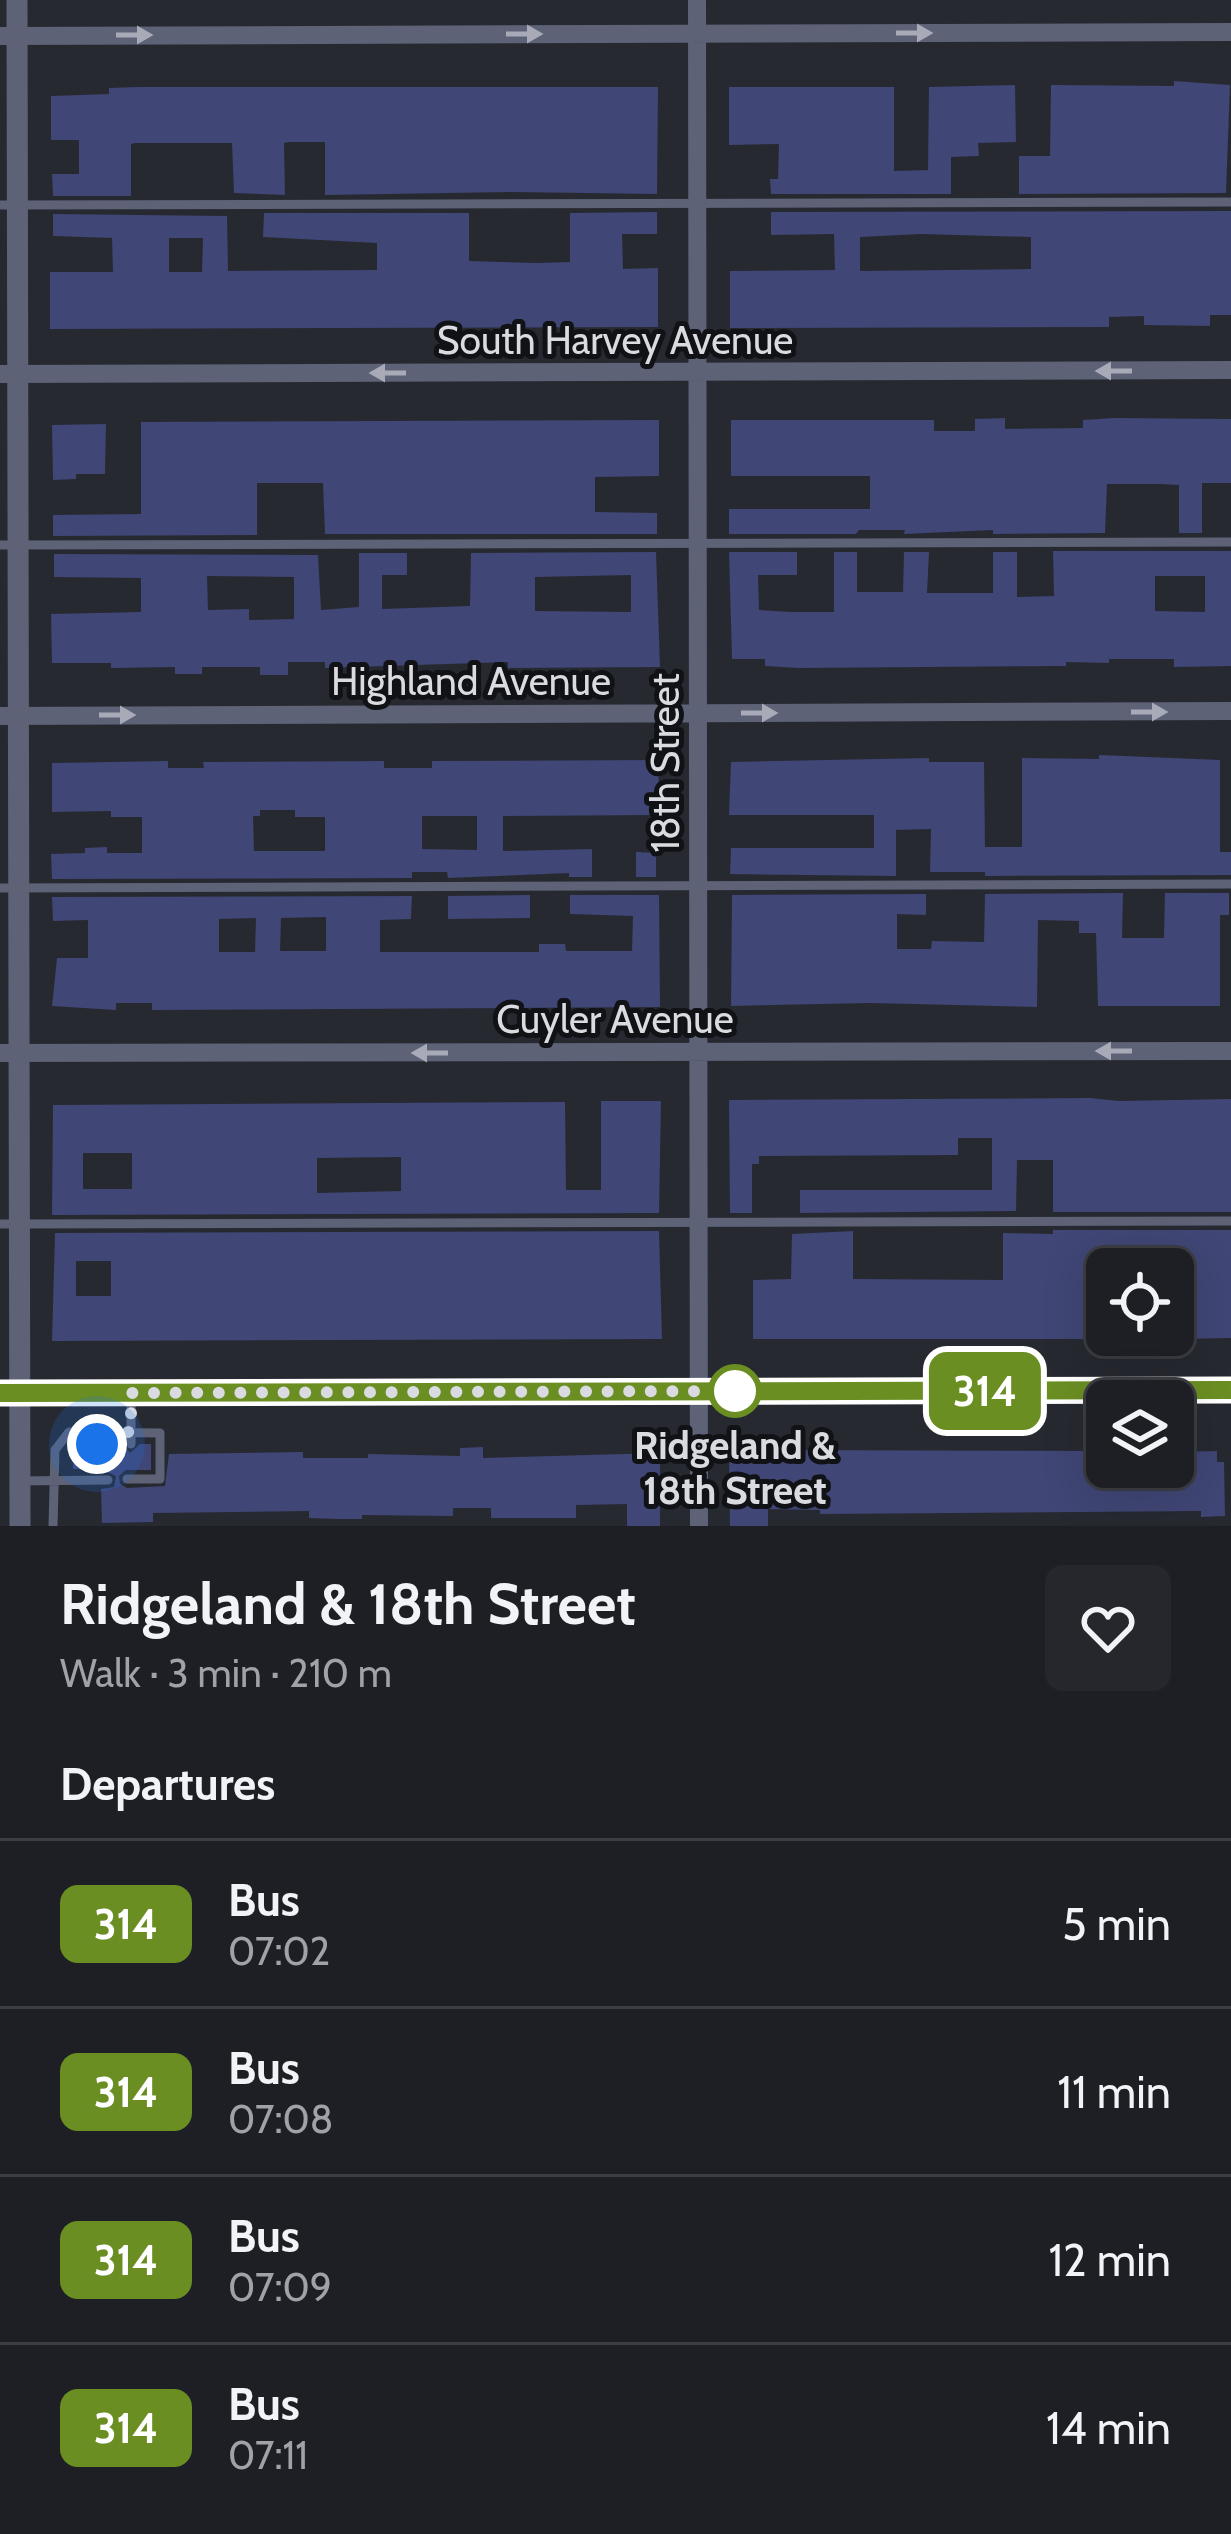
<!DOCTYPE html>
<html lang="en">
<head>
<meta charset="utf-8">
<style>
  :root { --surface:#1d1f25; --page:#25272d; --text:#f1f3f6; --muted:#a0a2a7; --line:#3b3d42 }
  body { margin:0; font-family:Cabin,sans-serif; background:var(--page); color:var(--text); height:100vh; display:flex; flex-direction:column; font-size:45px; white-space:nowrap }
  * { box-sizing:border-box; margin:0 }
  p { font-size:39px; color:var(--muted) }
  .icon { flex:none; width:66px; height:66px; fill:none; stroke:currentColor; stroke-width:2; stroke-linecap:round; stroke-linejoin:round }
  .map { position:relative; height:1526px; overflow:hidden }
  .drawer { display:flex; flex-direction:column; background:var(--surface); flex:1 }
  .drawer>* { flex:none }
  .badge { padding:0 24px; border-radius:18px; font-size:42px; line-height:78px }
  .fabs { position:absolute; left:1086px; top:1248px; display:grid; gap:24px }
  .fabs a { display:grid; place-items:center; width:108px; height:108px; border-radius:18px; background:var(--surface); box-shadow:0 12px 48px #0002,0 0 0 3px var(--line); font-size:60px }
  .you { position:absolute; width:60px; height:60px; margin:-30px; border:9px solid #fff; border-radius:50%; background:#1a73e8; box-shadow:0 0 0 18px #1a73e833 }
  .map>.badge { position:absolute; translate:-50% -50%; box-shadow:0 0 0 6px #fff }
  h2 { padding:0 60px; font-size:45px; line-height:108px }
  .round { display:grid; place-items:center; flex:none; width:126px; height:126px; border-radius:18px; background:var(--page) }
  .overview { display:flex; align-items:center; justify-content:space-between; height:204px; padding:0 60px }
  h1 { font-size:57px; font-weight:700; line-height:90px }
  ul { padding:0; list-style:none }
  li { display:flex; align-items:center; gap:36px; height:168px; padding:0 60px; border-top:3px solid var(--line) }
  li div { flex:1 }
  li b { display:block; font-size:45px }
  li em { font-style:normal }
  li .badge { min-width:132px; font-weight:700; text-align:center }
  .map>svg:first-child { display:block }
  .building { fill:#404675; fill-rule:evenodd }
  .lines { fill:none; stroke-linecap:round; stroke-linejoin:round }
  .service { stroke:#5d6277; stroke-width:9 }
  .minor { stroke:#5d6277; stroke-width:18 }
  .tertiary { stroke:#5d6277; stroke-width:21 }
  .oneway { fill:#a8abb7 }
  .line-casing { stroke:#fff; stroke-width:27 }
  .line { stroke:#6b8e23; stroke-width:18 }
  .walk { stroke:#dadbe1; stroke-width:12; stroke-dasharray:0 21.6 }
  .stop-dot { fill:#fff; stroke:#6b8e23; stroke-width:6 }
  .labels { text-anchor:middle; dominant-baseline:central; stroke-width:10; stroke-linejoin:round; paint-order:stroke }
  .street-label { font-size:39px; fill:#dadbe1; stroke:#111216 }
  .stop-label { font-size:39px; font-weight:bold; fill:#dadbe1; stroke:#111216 }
</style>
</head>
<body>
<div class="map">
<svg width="1231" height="1526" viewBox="0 0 1231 1526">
  <rect width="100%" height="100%" fill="#272931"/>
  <path class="building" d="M1174,81L1230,85L1226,193L1019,194V156H1050L1051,85L1174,86Z
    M1015,85L1016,142L978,143L979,156L951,157V194H771L770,179H778L779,144L729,145V87H894V171L928,170L929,87Z
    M139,87H658L657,194L512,192L325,195V142H289L284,143L285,195L234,193L232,143H135L131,144V196H53L52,174H79V140H51V96L109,94V88Z
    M1231,211V315H1210V326L1144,325V316L1109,317V327L730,328V271L835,270L834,234L771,235V212ZM921,234L1031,237V269L860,271V237Z
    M657,212V234H622L623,269L658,268V327L50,329V272H113L112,238L53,236V214L227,216L228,271L377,270V243L263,237L264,213H469V261L537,263L570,262V213ZM169,238H203L202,272H169Z
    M1005,418V429L1083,428V420L1114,418L1231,419V483H1202V533H1179V485L1159,484H1107L1105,533L993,534V530L904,534L905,530H859L856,534H729V509H870V476H731V420H934V431H975V419Z
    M659,420V476L595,477V512L657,513V534H325L323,483H257V535L53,536V515L141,514V422Z
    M106,424L105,474H76V479L53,480L52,425Z
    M1053,551H1231V666L1174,667V659H1109V663L1066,662V666L799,668L765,666V659H732L729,552H797V575H758L759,610L791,612H834V552H857V592H903L904,552H929L927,593H993V552H1017V597L1054,596ZM1155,576H1205V612L1155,611Z
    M656,552L660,667L508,668V662L325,668V662H288V675H260V667H202V674H175V667L111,668V663H52L51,614L141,612V578L54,577V554L318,555L321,610L359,607V553H407V575H382V609L470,606L471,553ZM631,575V612L535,611V577ZM207,576L294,577V619L249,620V609L208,610Z
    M1099,755L1220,760V852H1231V875L985,876V872H930L931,829L896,830V876L730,874L731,848H874V815H729L731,762L929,758V762H984L985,847H1022V758L1099,759Z
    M659,760L658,815L503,816V851L592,849V877H569V873L448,878L447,872H412V878L52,879L51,854L85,853V848L107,847V853H142V817H111V811L52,812V763L168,761V768H204L203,762L384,761V768H432V761ZM260,810H295V817H325V851H254L253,816H260ZM422,816H477V850L422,849Z
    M636,852L656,853V877H636Z
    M1123,893L1122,938H1164L1165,893H1229V915H1220V1006H1098L1096,933H1079V921L1038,920L1037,1007L870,1003L731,1006L732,895L926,894V915L897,914V949H931L932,941L984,942L985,894Z
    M530,895V918L448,919V896Z
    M570,895H659L660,1007L152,1010V1003H116V1010L52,1006L57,958H88V920L53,921L52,897L412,896L411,919L380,920V952H539V944H565L566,951H632L633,916L570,914ZM326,917V951H280L281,918ZM256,918L255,952H219V919Z
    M1090,1098L1119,1101L1231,1099V1212H1053V1160H1017L1016,1211L800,1213V1190H992V1138H958V1155L759,1156V1164H752V1213H730L729,1100Z
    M601,1101H661L659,1213L52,1215L53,1105L565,1102L566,1190H601ZM83,1153H132V1189H83ZM401,1157V1191L317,1193V1158Z
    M1053,1230H1231V1338L1173,1339V1258L1107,1257V1339H753V1280L791,1279L792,1234L853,1231V1279L1003,1280V1233L1053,1234Z
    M659,1231L662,1339L52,1341L55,1233ZM76,1261H111V1296H76Z
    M73,1444H122L130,1453L140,1444H151V1470H126L119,1476L120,1484L127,1488L165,1486L169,1454L303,1452V1458H368V1454L460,1456V1448L483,1447V1458L660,1453V1526H627V1504L576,1505V1518H491V1508H453V1516L362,1515V1519H339L309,1518V1511L153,1513V1522L102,1523L101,1489L114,1487L116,1476L101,1469H73Z
    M775,1450L1104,1451V1467H1173V1456H1179V1452L1217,1451V1462H1224L1225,1516L1201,1517V1511L820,1514V1510L768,1509V1526H730L729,1453Z"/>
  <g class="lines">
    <path class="service" d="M0,205L1231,202
      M0,545L1231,542
      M0,888L1231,884
      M0,1224L1231,1221
      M131,1396V1444
      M19,1481L108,1480
      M53,1526L55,1450L69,1432L160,1433V1479H127"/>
    <path class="minor" d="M697,0L699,1526
      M0,36L1231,32
      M0,374L1231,370
      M0,716L1231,711
      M0,1053L1231,1051"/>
    <path class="tertiary" d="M17,0L20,1526
      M0,1393L1231,1391"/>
  </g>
  <defs><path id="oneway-solid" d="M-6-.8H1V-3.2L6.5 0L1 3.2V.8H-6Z" transform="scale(3)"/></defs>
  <g class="oneway">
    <use href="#oneway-solid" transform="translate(914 33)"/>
    <use href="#oneway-solid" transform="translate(524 34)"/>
    <use href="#oneway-solid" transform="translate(134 35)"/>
    <use href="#oneway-solid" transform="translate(1114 371) rotate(180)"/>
    <use href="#oneway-solid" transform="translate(388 373) rotate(180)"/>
    <use href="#oneway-solid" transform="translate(1149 712)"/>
    <use href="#oneway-solid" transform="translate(759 713)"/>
    <use href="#oneway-solid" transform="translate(117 715)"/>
    <use href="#oneway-solid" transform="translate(1114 1051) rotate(180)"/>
    <use href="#oneway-solid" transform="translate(430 1053) rotate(180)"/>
  </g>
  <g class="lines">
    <defs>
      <path id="line" d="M0,1393L1231,1390"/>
    </defs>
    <use href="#line" class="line-casing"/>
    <use href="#line" class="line"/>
    <path class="walk" d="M97,1444V1432H131V1393L735,1391"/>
  </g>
  <circle class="stop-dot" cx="735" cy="1391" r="24"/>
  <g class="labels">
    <g class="street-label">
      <text x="615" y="340">South Harvey Avenue</text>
      <text x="471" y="681">Highland Avenue</text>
      <text transform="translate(665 763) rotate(-90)">18th Street</text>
      <text x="615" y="1019">Cuyler Avenue</text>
    </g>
    <g class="stop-label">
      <text x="735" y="1445">Ridgeland &amp;<tspan x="735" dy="45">18th Street</tspan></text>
    </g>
  </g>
</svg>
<div class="fabs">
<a><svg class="icon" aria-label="locate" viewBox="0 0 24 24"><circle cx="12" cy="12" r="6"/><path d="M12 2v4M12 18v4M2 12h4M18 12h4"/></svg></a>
<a><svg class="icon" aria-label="layers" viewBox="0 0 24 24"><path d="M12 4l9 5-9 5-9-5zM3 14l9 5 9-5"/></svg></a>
</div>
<div class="you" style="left:97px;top:1444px"></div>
<b class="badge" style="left:985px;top:1391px;background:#6b8e23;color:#fff">314</b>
</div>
<section class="drawer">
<div class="overview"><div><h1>Ridgeland &amp; 18th Street</h1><p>Walk · 3 min · 210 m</p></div><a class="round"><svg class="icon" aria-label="heart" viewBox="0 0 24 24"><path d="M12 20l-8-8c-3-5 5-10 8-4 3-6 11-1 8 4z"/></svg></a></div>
<h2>Departures</h2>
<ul>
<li><span class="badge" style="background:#6b8e23;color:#fff">314</span><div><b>Bus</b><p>07:02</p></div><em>5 min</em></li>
<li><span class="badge" style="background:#6b8e23;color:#fff">314</span><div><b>Bus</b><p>07:08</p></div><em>11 min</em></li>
<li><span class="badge" style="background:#6b8e23;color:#fff">314</span><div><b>Bus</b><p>07:09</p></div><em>12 min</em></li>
<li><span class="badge" style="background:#6b8e23;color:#fff">314</span><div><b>Bus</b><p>07:11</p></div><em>14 min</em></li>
</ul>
</section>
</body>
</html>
